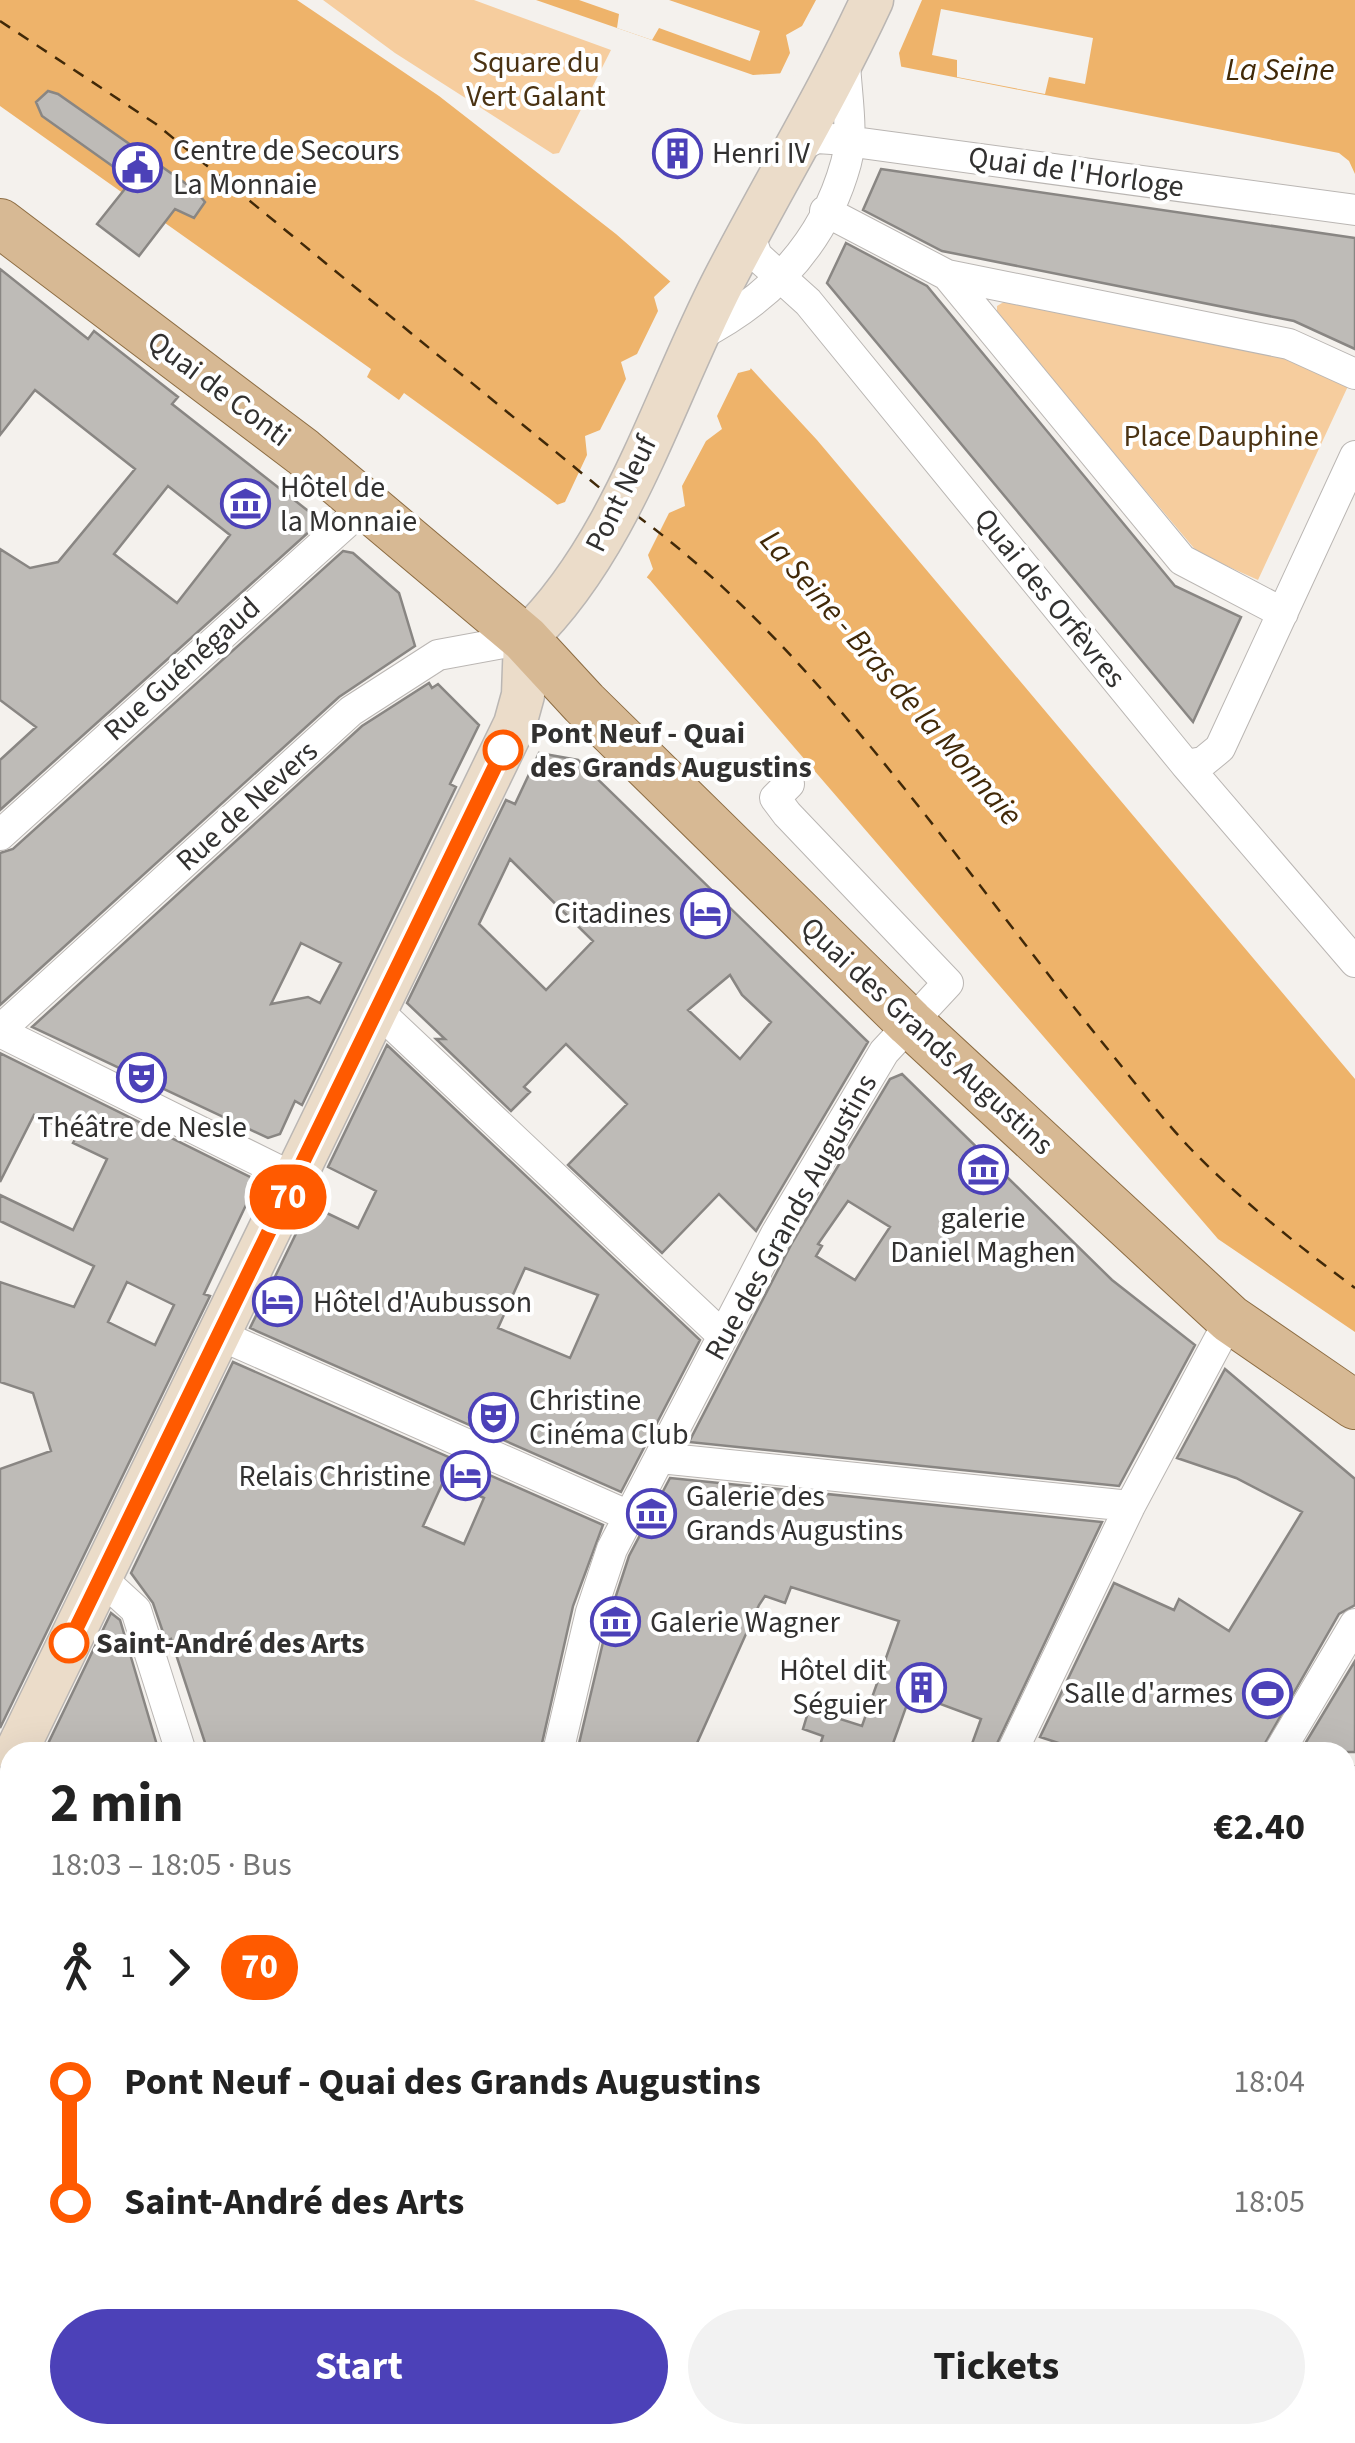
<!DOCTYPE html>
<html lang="en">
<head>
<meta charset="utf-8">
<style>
  :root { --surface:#fff; --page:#f2f2f2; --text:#222; --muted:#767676; --accent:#4c41b8 }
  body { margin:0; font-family:"Source Sans 3",sans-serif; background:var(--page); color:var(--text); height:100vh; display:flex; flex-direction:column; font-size:38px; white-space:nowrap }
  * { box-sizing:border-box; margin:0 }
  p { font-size:32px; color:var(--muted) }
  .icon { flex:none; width:55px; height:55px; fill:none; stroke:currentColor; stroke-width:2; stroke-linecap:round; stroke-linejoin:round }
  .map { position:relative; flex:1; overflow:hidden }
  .side { position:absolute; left:0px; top:1742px; width:1355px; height:702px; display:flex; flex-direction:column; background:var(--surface); border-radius:30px 30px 0 0; box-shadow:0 10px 40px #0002 }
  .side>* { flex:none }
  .badge { padding:0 20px; border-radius:32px; font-size:35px; line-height:65px }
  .map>.badge { position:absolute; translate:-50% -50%; box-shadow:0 0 0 5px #fff }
  .legs { display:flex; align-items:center; gap:15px; height:110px; padding:0 50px; font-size:32px }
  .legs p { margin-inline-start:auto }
  .summary { display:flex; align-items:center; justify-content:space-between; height:170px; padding:0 50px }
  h1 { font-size:55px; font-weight:700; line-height:75px }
  .primary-button { display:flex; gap:20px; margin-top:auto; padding:20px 50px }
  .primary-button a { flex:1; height:115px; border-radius:60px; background:var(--accent); color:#fff; font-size:40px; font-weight:700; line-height:115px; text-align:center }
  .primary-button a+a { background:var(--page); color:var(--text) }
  ul { padding:0 50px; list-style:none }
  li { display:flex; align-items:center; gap:35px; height:120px; font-size:38px }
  li i { display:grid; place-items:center; width:15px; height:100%; margin:0 12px; background:currentColor }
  li i::after { content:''; width:25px; height:25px; margin:-12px; border:8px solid; border-radius:50%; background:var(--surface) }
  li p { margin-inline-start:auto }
  li:first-child i { background:linear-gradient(#0000 50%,currentColor 0) }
  li:last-child i { background:linear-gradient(currentColor 50%,#0000 0) }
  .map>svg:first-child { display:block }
  .green { fill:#f6cd9e }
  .water { fill:#eeb36a }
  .pier { fill:#f4f1ed }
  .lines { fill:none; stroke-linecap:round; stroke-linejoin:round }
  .ferry { stroke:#412908; stroke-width:2.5; stroke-dasharray:12 10; stroke-linecap:butt }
  .building { fill:#bebbb7; stroke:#898683; stroke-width:2.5; fill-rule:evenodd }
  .street-casing { stroke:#bab6b3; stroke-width:32 }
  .secondary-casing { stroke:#bab6b3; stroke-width:45 }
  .primary-casing { stroke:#8c6c42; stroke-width:50 }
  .street { stroke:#fff; stroke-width:30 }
  .secondary { stroke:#ebdcc9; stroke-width:42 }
  .primary { stroke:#d7b994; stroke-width:48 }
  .line-1-casing { stroke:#fff; stroke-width:22 }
  .line-1 { stroke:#ff5a00; stroke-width:15 }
  .stop-1-dot { fill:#fff; stroke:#ff5a00; stroke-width:5 }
  .labels { text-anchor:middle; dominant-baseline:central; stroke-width:8; stroke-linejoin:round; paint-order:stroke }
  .park-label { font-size:30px; fill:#4b3313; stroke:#fff }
  .poi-label { font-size:30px; fill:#323130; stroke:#fff; text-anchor:start }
  .street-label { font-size:30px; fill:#323130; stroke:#fff }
  .stop-label { font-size:30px; font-weight:bold; fill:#323130; stroke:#fff; text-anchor:start }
  .water-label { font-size:32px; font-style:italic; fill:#412908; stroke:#fff }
</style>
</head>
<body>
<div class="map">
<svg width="1355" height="2443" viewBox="0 0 1355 2443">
  <rect width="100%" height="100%" fill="#f4f1ed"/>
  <path class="green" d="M323,0H474L611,50L559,153L553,154L395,53Z
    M1007,300L1286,356L1349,384L1258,580L1198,553L997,314V306Z"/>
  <path class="water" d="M0,0H297L439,96L616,234L672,283L817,440L1355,1079V1332L1218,1239L650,580L549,498L404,393L399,400L367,377L371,369L0,106Z
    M536,0H1355V174L1349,161L1339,153L898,66L753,75Z"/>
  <path class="pier" d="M579,0H669L760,31L750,61L659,28L652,40L617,28L619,14Z
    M816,0H922L899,53L902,72L779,76L790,53L786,35L802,26Z
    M941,9L1093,38L1085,84L1049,77L1045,94L957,77V60L932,55Z
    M674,278L754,361L750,370L738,373L717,416L722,429L706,441L682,486L685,506L669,513L648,555L653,569L644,581L551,507L565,502L587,455L585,436L600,430L626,379L621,362L637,354L658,311L654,297Z"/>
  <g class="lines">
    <path class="ferry" d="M0,21L156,124L606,493
      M636,515C820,650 962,871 1106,1047C1133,1080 1159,1115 1188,1146C1239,1199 1296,1244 1355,1288"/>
  </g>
  <path class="building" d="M48,91L58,94L195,190L205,202L194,218L175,209L139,256L97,224L132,180L42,116L36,102Z
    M881,169L1355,238V349L1294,321L942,251L863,210Z
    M846,243L927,286L1175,586L1241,617L1193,722L827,283Z
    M0,269L88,339L94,331L178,397L172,404L321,521L0,810V760L36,727L0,700V549L30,568L58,562L135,469L35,390L0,435ZM168,486L230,535L177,603L114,554Z
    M343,551L353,553L399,593L415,646L339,697L0,1005V853L13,849Z
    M429,683L432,688L438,684L479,725L450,784L456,787L302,1105L295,1101L280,1134L268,1138L32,1027L362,726ZM301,943L341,963L320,1003L308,997L271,1004Z
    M539,753L578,760L868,1042L756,1231L719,1194L662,1253L568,1165L627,1104L566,1044L524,1087L530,1092L511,1111L436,1039H445L407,1003L506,800L515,804ZM510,859L593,941L546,990L479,924ZM730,975L742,995L771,1022L740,1059L688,1010Z
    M387,1045L700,1340L621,1492L250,1328L310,1205L358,1228L376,1191L328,1167ZM525,1268L598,1295L570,1358L498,1328Z
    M0,1053L250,1177L254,1188L204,1294L210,1296L0,1728V1469L51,1451L33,1393L0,1382V1282L74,1307L94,1266L0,1221V1195L73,1230L107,1159L73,1143L77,1136L34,1115L0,1182ZM127,1282L174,1305L155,1345L108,1322Z
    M902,1074L1112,1280L1195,1345L1119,1486L689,1442L792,1243L890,1079ZM848,1201L890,1227L855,1280L816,1256L822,1246L818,1244Z
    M233,1362L603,1525L573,1606L540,1752H208L171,1639L166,1641L153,1603L131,1573ZM444,1480L484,1498L464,1544L423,1526Z
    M1225,1369L1355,1479V1605L1339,1614L1260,1752H1086L1040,1737L1114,1583L1174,1610L1179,1599L1229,1631L1302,1512L1236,1478L1177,1458Z
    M670,1478L1102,1522L993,1752H969L981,1719L911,1693L890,1752H842L820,1745L823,1736L803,1729L809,1709L862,1726L899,1621L791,1587L785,1603L765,1596L759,1605L693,1752H577L609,1617L629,1556Z
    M111,1613L120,1620L159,1752H44Z
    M1355,1661V1752H1300Z"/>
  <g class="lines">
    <defs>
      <path id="street" d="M798,147L817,138L832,139L1355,210
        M825,211L947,275L1289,344L1355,374
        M749,234L757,256L808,302L1186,765L1355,962
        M947,275L1182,560L1283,613
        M698,336C770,299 824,243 846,163C854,134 846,92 845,62
        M1186,765L1203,762L1220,748L1355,456
        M0,835L366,505
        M378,1011L722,1335
        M0,1030L351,711L438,655L525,639
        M0,1032L296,1179
        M222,1336L629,1516
        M660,1458L1130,1506
        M101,1578L136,1610L181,1752
        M558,1752L591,1612L612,1549L776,1234L884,1052L948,983L787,814L775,798L789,784
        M1012,1752L1130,1506L1230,1319
        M1279,1752L1355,1624
        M1345,1779L1355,1782
        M0,1853L10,1854
        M1345,1954L1355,1956
        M1345,2347L1355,2349
        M1165,2435L1180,2443
        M668,2443V2435
        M1049,2443L1052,2435"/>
      <path id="secondary" d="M16,1752L515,724L523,695L525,639C621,547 663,399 723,282C772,187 827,97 872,0
        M0,1973L10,2004
        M1345,2113L1355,2104
        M97,2443L98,2435
        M862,2443L884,2435"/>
      <path id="primary" d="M0,223L303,452L525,639L584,703L910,1023L1230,1319L1355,1405
        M0,2366L10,2369
        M225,2435L253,2443"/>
    </defs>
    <use href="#street" class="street-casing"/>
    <use href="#secondary" class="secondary-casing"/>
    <use href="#primary" class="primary-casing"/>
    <use href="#street" class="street"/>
    <use href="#secondary" class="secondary"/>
    <use href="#primary" class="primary"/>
  </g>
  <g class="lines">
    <defs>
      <path id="line-1" d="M69,1643L503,750"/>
    </defs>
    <use href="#line-1" class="line-1-casing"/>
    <use href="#line-1" class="line-1"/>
  </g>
  <defs>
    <symbol id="building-ring" viewBox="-11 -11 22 22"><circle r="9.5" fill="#fff" stroke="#4c41b8" stroke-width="1.5"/><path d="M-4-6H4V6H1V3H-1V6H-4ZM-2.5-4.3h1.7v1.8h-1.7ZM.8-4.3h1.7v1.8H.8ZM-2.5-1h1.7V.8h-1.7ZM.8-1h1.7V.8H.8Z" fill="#4c41b8"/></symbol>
    <symbol id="civic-ring" viewBox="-11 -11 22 22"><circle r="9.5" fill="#fff" stroke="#4c41b8" stroke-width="1.5"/><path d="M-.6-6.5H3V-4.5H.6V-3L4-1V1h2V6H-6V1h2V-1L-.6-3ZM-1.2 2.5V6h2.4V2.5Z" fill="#4c41b8"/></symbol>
    <symbol id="museum-ring" viewBox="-11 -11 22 22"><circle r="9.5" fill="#fff" stroke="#4c41b8" stroke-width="1.5"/><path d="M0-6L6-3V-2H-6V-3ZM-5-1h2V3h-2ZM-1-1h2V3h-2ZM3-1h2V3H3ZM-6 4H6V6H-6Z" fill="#4c41b8"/></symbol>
    <symbol id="hotel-ring" viewBox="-11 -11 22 22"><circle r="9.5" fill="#fff" stroke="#4c41b8" stroke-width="1.5"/><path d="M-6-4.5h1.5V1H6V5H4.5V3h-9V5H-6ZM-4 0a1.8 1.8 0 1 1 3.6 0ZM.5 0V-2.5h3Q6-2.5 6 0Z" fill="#4c41b8"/></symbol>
    <symbol id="theatre-ring" viewBox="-11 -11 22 22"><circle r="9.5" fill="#fff" stroke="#4c41b8" stroke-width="1.5"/><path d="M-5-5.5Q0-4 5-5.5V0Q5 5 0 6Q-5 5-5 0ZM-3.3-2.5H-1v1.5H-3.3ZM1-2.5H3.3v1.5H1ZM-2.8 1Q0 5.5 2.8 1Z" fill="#4c41b8"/></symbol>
    <symbol id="stadium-ring" viewBox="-11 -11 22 22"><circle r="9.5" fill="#fff" stroke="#4c41b8" stroke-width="1.5"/><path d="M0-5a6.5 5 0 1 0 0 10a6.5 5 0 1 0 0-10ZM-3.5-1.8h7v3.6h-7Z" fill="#4c41b8"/></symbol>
  </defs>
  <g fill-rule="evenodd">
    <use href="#building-ring" x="650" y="126" width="55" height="55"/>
    <use href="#civic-ring" x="110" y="140" width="55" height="55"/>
    <use href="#museum-ring" x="218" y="476" width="55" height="55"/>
    <use href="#hotel-ring" x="678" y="886" width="55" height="55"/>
    <use href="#theatre-ring" x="114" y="1050" width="55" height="55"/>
    <use href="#museum-ring" x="956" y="1142" width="55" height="55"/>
    <use href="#hotel-ring" x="250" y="1274" width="55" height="55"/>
    <use href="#theatre-ring" x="466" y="1390" width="55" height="55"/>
    <use href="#hotel-ring" x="438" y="1448" width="55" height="55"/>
    <use href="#museum-ring" x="624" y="1486" width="55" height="55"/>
    <use href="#museum-ring" x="588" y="1594" width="55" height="55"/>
    <use href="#building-ring" x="894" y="1660" width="55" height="55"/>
    <use href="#stadium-ring" x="1240" y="1666" width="55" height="55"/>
  </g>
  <g class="stop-1-dot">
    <circle cx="503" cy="750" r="18"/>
    <circle cx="69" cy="1643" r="18"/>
  </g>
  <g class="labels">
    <g class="park-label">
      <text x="536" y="62">Square du<tspan x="536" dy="34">Vert Galant</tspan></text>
      <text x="1221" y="436">Place Dauphine</text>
    </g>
    <g class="poi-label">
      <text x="173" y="150">Centre de Secours<tspan x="173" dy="34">La Monnaie</tspan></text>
      <text x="712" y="153">Henri IV</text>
      <text x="280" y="487">Hôtel de<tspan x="280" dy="34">la Monnaie</tspan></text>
      <text x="671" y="913" text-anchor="end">Citadines</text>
      <text x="142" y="1127" text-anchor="middle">Théâtre de Nesle</text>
      <text x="983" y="1218" text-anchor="middle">galerie<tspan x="983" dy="34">Daniel Maghen</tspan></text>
      <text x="313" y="1302">Hôtel d'Aubusson</text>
      <text x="529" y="1400">Christine<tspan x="529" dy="34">Cinéma Club</tspan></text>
      <text x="431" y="1476" text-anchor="end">Relais Christine</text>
      <text x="686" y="1496">Galerie des<tspan x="686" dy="34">Grands Augustins</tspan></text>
      <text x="650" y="1622">Galerie Wagner</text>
      <text x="887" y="1670" text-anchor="end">Hôtel dit<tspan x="887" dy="34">Séguier</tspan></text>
      <text x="1233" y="1693" text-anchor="end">Salle d'armes</text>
    </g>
    <g class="street-label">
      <text transform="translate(1076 172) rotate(8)">Quai de l'Horloge</text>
      <text transform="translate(219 389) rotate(37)">Quai de Conti</text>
      <text transform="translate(621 494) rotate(-64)">Pont Neuf</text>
      <text transform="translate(1050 598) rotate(51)">Quai des Orfèvres</text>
      <text transform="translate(182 669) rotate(-42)">Rue Guénégaud</text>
      <text transform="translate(247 806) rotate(-42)">Rue de Nevers</text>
      <text transform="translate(927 1036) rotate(43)">Quai des Grands Augustins</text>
      <text transform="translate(791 1217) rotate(-61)">Rue des Grands Augustins</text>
    </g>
    <g class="stop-label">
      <text x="530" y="733">Pont Neuf - Quai<tspan x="530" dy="34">des Grands Augustins</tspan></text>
      <text x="96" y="1643">Saint-André des Arts</text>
    </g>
    <g class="water-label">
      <text x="1280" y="70">La Seine</text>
      <text transform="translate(891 678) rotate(49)">La Seine - Bras de la Monnaie</text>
    </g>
  </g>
</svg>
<b class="badge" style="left:288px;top:1197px;background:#ff5a00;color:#fff">70</b>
<section class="side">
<div class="summary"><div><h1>2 min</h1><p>18:03 – 18:05 · Bus</p></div><b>€2.40</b></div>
<div class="legs"><svg class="icon" aria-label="walk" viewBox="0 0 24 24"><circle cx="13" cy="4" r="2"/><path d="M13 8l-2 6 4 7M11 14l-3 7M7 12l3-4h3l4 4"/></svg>1<svg class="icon" aria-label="forward" viewBox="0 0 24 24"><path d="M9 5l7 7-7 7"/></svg><b class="badge" style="background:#ff5a00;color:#fff">70</b></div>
<ul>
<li><i style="color:#ff5a00"></i><b>Pont Neuf - Quai des Grands Augustins</b><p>18:04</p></li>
<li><i style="color:#ff5a00"></i><b>Saint-André des Arts</b><p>18:05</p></li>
</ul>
<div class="primary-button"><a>Start</a><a>Tickets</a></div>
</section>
</div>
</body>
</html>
